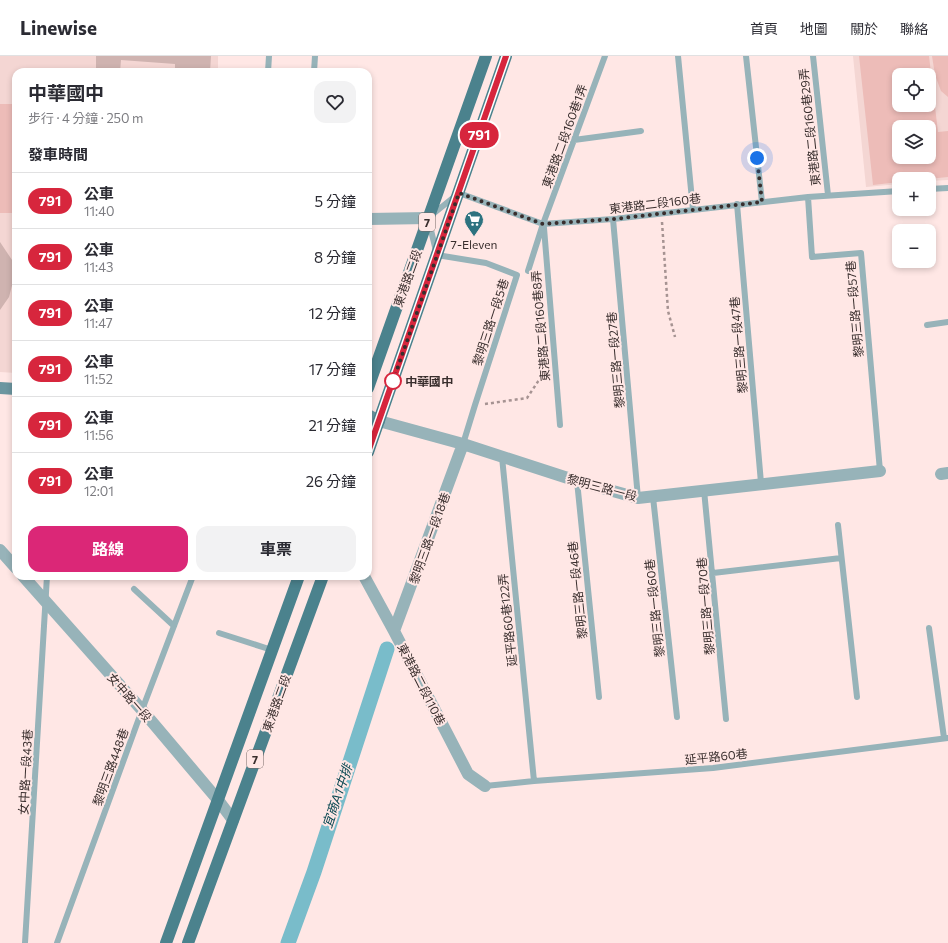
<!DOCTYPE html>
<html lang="zh-TW">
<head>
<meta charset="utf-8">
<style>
  :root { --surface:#fff; --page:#f2f2f3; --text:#2b2b33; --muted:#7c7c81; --line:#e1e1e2; --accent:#db2777 }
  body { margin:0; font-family:Commissioner,"Noto Sans TC",sans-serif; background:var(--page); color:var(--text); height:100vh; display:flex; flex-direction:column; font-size:15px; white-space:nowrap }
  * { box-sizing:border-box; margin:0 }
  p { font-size:13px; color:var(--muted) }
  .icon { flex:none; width:22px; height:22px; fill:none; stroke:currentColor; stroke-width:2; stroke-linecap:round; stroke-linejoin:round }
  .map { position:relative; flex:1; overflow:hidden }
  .drawer { position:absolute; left:12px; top:12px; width:360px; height:512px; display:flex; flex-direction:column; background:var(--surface); border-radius:12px; box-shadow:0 2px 6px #0003 }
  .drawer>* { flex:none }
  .badge { padding:0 8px; border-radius:13px; font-size:14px; line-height:26px }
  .fabs { position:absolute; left:892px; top:12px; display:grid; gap:8px }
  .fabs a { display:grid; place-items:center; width:44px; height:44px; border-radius:8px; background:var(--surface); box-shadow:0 2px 6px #0003; font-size:20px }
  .you { position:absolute; width:20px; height:20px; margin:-10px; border:3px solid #fff; border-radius:50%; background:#1a73e8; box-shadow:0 0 0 6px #1a73e833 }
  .map>.badge { position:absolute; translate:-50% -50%; box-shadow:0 0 0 2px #fff }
  h2 { padding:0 16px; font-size:15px; line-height:36px }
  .round { display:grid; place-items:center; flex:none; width:42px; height:42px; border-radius:12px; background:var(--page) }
  .overview { display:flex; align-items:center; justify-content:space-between; height:68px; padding:0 16px }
  h1 { font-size:19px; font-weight:700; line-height:30px }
  .button { display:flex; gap:8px; margin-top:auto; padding:8px 16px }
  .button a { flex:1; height:46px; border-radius:12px; background:var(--accent); color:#fff; font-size:16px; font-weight:700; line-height:46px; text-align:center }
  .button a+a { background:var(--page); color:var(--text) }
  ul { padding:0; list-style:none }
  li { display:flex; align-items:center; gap:12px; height:56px; padding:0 16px; border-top:1px solid var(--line) }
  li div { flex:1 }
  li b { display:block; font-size:15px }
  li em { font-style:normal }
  li .badge { min-width:44px; font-weight:700; text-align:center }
  header { display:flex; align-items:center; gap:24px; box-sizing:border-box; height:56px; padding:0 20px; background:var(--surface); border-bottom:1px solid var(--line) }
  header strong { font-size:19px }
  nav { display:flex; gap:22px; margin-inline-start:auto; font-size:14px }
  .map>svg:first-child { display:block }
  .built { fill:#f4d6d3; fill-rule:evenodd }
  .green { fill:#edbcb8; fill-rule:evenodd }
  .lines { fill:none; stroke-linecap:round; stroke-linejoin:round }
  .canal { stroke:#79bcca; stroke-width:15 }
  .building { fill:#cfb3b0 }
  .path { stroke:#a69392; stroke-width:2.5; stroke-dasharray:3 3; stroke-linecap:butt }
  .lane { stroke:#97b3b9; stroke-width:6 }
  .street { stroke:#97b3b9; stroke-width:12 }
  .secondary { stroke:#6c96a0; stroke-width:12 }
  .primary { stroke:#4b828d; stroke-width:12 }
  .line-casing { stroke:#fff; stroke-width:9 }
  .line { stroke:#d7263d; stroke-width:6 }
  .walk { stroke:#392e2d; stroke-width:4; stroke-dasharray:0 7.2 }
  .stop-dot { fill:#fff; stroke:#d7263d; stroke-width:2 }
  .labels { text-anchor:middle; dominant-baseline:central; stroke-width:4; stroke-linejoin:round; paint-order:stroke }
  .shield { fill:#ffe7e5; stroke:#746664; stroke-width:1 }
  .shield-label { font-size:11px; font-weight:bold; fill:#392e2d }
  .street-label { font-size:12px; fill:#392e2d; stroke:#ffe7e5 }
  .poi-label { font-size:12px; fill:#392e2d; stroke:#ffe7e5 }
  .stop-label { font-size:12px; font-weight:bold; fill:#392e2d; stroke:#ffe7e5; text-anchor:start }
  .water-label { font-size:13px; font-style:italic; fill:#084751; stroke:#ffe7e5 }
</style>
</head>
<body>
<header>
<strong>Linewise</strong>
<nav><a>首頁</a><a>地圖</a><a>關於</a><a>聯絡</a></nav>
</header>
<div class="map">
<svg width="948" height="887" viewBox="0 0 948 887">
  <rect width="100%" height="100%" fill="#ffe7e5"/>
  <path class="built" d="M0,0H218V16H16V317L0,316Z
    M853,0H948V124L929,125V123H899V128L866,131ZM899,19H929V49H899ZM899,71H929V101H899Z"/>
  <path class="green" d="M859,0H929L938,76L948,75V121L928,123H899V126L873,129ZM899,19H929V49H899ZM899,71H929V101H899Z
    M932,0H948V41L941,35L935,19Z
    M0,48H16V157H0Z"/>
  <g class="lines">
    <path class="canal" d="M288,887L314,816L387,593"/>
  </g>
  <path class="building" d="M96,0H211L210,16H175V8L121,4L120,16H96Z
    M0,186L12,204L14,222L9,241L0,254Z"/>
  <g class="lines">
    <path class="path" d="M662,166L668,255L675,281
      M485,348L527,342L545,315"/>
    <path class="lane" d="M678,0L693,154
      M746,0L762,146
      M813,0L828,139
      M268,16L269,0
      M314,16L315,0
      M574,84L641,75
      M929,133L948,132
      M808,141L812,201L861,197L880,415
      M737,148L761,427
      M613,163L638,442
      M544,172L560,369
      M528,215L543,168L605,0
      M927,269L948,266
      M463,388L475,349L517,219L486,207L437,199L428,162L459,137L543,168L613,163L808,141L899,135
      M502,401L534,725
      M577,425L599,641
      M704,434L726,663
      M653,441L677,661
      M838,469L857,641
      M713,517L841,502
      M134,533L174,570
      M929,572L944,682
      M219,577L272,594
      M485,730L534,725L713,712L948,682
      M25,887L47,520
      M57,887L142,654L193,520"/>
    <path class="street" d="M368,163L428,162
      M379,365L463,388L577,425L638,442L880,415
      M941,418L948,417
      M0,494L16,512
      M23,520L142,654L218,744L233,764
      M364,520L394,575L468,718L485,730
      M394,575L463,388"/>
    <path class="secondary" d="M0,332L16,333
      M368,359L379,365"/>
    <path class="primary" d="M368,332L486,0
      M368,396L506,0
      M166,887L299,520
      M188,887L323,520"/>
  </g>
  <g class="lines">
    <defs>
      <path id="line" d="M368,396L506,0"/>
    </defs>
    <use href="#line" class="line-casing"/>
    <use href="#line" class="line"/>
    <path class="walk" d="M393,325L459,137L543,168L614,163L762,146L757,102"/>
  </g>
  <defs>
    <symbol id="supermarket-pin" viewBox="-11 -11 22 30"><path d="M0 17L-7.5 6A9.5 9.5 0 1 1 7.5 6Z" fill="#2d7380" stroke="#ffe7e5"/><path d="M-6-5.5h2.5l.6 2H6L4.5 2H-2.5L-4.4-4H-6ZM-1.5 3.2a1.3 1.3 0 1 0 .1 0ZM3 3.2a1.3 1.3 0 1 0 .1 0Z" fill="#fff"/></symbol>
  </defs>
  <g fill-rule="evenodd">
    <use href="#supermarket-pin" x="463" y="153" width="22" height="30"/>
  </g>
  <circle class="stop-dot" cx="393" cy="325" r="8"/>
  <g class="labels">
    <g class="shield">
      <rect x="419" y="157" width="16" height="18" rx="3"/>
      <rect x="247" y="694" width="16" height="18" rx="3"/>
    </g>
    <g class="shield-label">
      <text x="427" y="166">7</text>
      <text x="255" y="703">7</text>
    </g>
    <g class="street-label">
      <text transform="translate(809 71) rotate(-96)">東港路二段160巷29弄</text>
      <text transform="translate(564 80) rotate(-70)">東港路二段160巷1弄</text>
      <text transform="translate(655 147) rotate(-7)">東港路二段160巷</text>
      <text transform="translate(407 222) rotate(-70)">東港路二段</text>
      <text transform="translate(854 253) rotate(-95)">黎明三路一段57巷</text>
      <text transform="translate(490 266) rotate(-72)">黎明三路一段5巷</text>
      <text transform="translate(540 270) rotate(-95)">東港路二段160巷8弄</text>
      <text transform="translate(738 289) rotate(-95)">黎明三路一段47巷</text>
      <text transform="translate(615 304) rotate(-95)">黎明三路一段27巷</text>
      <text transform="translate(602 431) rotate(15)">黎明三路一段</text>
      <text transform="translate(429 482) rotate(-70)">黎明三路一段18巷</text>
      <text transform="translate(577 534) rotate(-96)">黎明三路一段46巷</text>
      <text transform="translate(705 550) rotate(-95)">黎明三路一段70巷</text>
      <text transform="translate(654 552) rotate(-96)">黎明三路一段60巷</text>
      <text transform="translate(507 564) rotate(-96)">延平路60巷122弄</text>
      <text transform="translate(422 628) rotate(63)">東港路二段110巷</text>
      <text transform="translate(130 641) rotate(49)">女中路一段</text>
      <text transform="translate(276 647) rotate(-70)">東港路二段</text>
      <text transform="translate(716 700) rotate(-6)">延平路60巷</text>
      <text transform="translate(110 711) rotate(-70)">黎明三路448巷</text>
      <text transform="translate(25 716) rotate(-87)">女中路一段43巷</text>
    </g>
    <g class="poi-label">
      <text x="474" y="188">7-Eleven</text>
    </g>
    <g class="stop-label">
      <text x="405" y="325">中華國中</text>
    </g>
    <g class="water-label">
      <text transform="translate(337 740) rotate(-71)">宜商A1中排</text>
    </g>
  </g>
</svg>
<div class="fabs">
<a><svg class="icon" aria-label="locate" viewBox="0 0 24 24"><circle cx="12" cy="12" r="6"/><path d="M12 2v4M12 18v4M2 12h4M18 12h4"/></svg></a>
<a><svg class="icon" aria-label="layers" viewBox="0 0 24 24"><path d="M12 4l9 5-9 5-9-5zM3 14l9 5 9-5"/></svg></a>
<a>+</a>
<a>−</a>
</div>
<div class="you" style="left:757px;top:102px"></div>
<b class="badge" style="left:479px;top:79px;background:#d7263d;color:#fff">791</b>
<section class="drawer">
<div class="overview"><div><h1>中華國中</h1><p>步行 · 4 分鐘 · 250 m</p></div><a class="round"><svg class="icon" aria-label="heart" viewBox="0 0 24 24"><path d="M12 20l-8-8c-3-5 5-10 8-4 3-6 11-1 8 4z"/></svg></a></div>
<h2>發車時間</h2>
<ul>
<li><span class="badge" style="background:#d7263d;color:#fff">791</span><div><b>公車</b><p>11:40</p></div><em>5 分鐘</em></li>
<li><span class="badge" style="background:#d7263d;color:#fff">791</span><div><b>公車</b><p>11:43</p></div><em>8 分鐘</em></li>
<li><span class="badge" style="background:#d7263d;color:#fff">791</span><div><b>公車</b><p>11:47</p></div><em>12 分鐘</em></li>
<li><span class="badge" style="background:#d7263d;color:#fff">791</span><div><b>公車</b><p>11:52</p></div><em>17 分鐘</em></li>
<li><span class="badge" style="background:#d7263d;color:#fff">791</span><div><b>公車</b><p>11:56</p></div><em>21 分鐘</em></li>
<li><span class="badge" style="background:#d7263d;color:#fff">791</span><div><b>公車</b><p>12:01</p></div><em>26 分鐘</em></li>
</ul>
<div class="button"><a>路線</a><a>車票</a></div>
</section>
</div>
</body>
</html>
